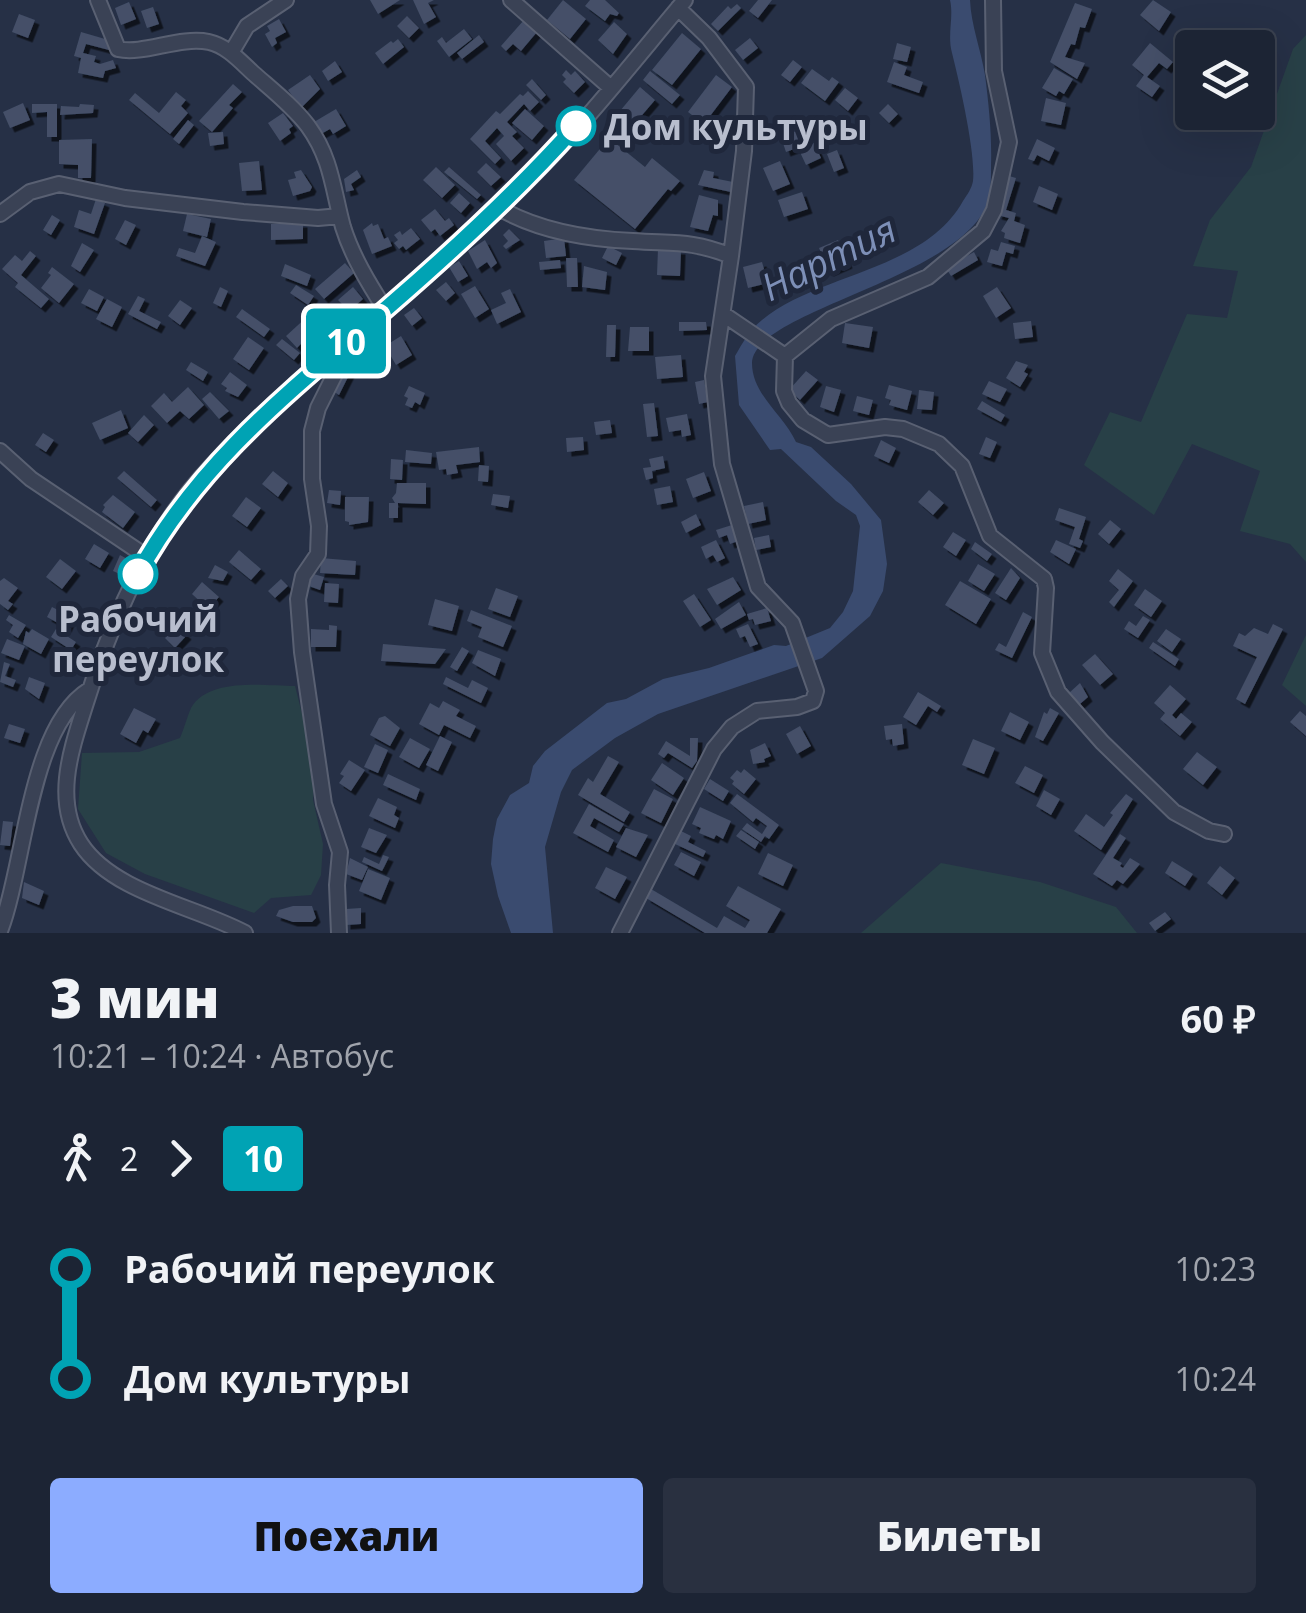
<!DOCTYPE html>
<html lang="ru">
<head>
<meta charset="utf-8">
<style>
  :root { --surface:#1c2434; --page:#293040; --text:#f1f3f6; --muted:#a0a4ac; --line:#3a414f; --accent:#8cacff }
  body { margin:0; font-family:"Open Sans",sans-serif; background:var(--page); color:var(--text); height:100vh; display:flex; flex-direction:column; font-size:38px; white-space:nowrap }
  * { box-sizing:border-box; margin:0 }
  p { font-size:32px; color:var(--muted) }
  .icon { flex:none; width:55px; height:55px; fill:none; stroke:currentColor; stroke-width:2; stroke-linecap:round; stroke-linejoin:round }
  .map { position:relative; height:933px; overflow:hidden }
  .sheet { display:flex; flex-direction:column; background:var(--surface); flex:1 }
  .sheet>* { flex:none }
  .badge { padding:0 20px; border-radius:8px; font-size:35px; line-height:65px }
  .fabs { position:absolute; left:1175px; top:30px; display:grid; gap:20px }
  .fabs a { display:grid; place-items:center; width:100px; height:100px; border-radius:10px; background:var(--surface); box-shadow:0 10px 40px #0002,0 0 0 2px var(--line); font-size:50px }
  .map>.badge { position:absolute; translate:-50% -50%; box-shadow:0 0 0 5px #fff }
  .legs { display:flex; align-items:center; gap:15px; height:110px; padding:0 50px; font-size:32px }
  .legs p { margin-inline-start:auto }
  .summary { display:flex; align-items:center; justify-content:space-between; height:170px; padding:0 50px }
  h1 { font-size:55px; font-weight:800; line-height:75px }
  .action { display:flex; gap:20px; margin-top:auto; padding:20px 50px }
  .action a { flex:1; height:115px; border-radius:10px; background:var(--accent); color:#111; font-size:40px; font-weight:800; line-height:115px; text-align:center }
  .action a+a { background:var(--page); color:var(--text) }
  ul { padding:0 50px; list-style:none }
  li { display:flex; align-items:center; gap:35px; height:110px; font-size:38px }
  li i { display:grid; place-items:center; width:15px; height:100%; margin:0 12px; background:currentColor }
  li i::after { content:''; width:25px; height:25px; margin:-12px; border:8px solid; border-radius:50%; background:var(--surface) }
  li p { margin-inline-start:auto }
  li:first-child i { background:linear-gradient(#0000 50%,currentColor 0) }
  li:last-child i { background:linear-gradient(currentColor 50%,#0000 0) }
  .map>svg:first-child { display:block }
  .green { fill:#284047 }
  .water { fill:#3a4b6f }
  .building { fill:#444f68; filter:url(#shadow) }
  .lines { fill:none; stroke-linecap:round; stroke-linejoin:round }
  .minor-casing { stroke:#596072; stroke-width:18 }
  .minor { stroke:#3a4255; stroke-width:14 }
  .line-1-casing { stroke:#fff; stroke-width:22 }
  .line-1 { stroke:#00a3b4; stroke-width:15 }
  .stop-1-dot { fill:#fff; stroke:#00a3b4; stroke-width:5 }
  .labels { text-anchor:middle; dominant-baseline:central; stroke-width:10; stroke-linejoin:round; paint-order:stroke }
  .stop-label { font-size:35px; font-weight:bold; fill:#b8bece; stroke:#1f273b; text-anchor:start }
  .water-label { font-size:38px; font-style:italic; fill:#7d8fb7; stroke:#1f273b }
</style>
</head>
<body>
<div class="map">
<svg width="1306" height="933" viewBox="0 0 1306 933">
  <defs>
    <filter id="shadow"><feDropShadow dx="4.5" dy="4.5" stdDeviation="0" flood-color="#0009"/></filter>
  </defs>
  <rect width="100%" height="100%" fill="#263046"/>
  <path class="green" d="M1306,35V562L1290,544L1240,531L1260,471L1192,444L1154,515L1084,465L1110,412L1141,422L1187,314L1227,318L1238,271L1193,266L1210,220L1251,167L1293,49Z
    M1306,635V706L1282,685Z
    M295,686L315,766L313,800L323,844L321,875L311,895L271,898L254,913L145,874L106,853L78,809L82,753L139,752L180,738C184,729 187,717 191,708C209,677 265,686 295,686Z
    M941,863L1040,882L1116,907L1137,933H861Z"/>
  <path class="water" d="M950,0H970C971,25 981,50 985,75C989,106 992,136 991,167C991,180 991,191 987,204C959,279 753,311 752,363C752,395 784,415 796,442L811,447L851,484L881,520L887,564L883,591L870,616L822,658L658,714L615,738L572,770L561,792L545,847L553,933H511L498,896L491,864L493,839L497,819L510,795L529,783L533,766L545,751L607,703L626,699L663,679L709,668L774,645L786,646L830,628L843,612L853,591L860,526L856,515L836,501L781,449L770,450L739,405L735,356C742,344 750,329 762,320C819,273 924,271 963,201C967,195 972,188 973,181C976,153 959,81 952,53C947,35 954,17 950,0Z"/>
  <path class="building" d="M370,0H400L378,14Z
    M413,0H434L428,3L436,17L424,24Z
    M563,0L586,19L570,39L547,20Z
    M590,0H605L619,13L617,16L610,14L605,21L585,6Z
    M758,0H772L758,18L749,11Z
    M1153,0L1171,12L1159,31L1140,15Z
    M129,2L136,19L121,25L115,8Z
    M1075,3L1092,9L1085,28L1080,27L1075,45L1071,44L1065,57L1085,63L1077,79L1050,62Z
    M737,4L741,8L718,31L711,24L728,6L731,9Z
    M153,7L159,24L147,28L141,11Z
    M19,14L35,20L28,38L12,32Z
    M407,16L419,28L409,38L397,26Z
    M279,19L286,32L275,38L277,43L272,47L265,34L270,31L267,26Z
    M524,20L537,32L521,51L513,44L506,51L501,46Z
    M614,22L627,34L613,54L598,40Z
    M464,29L472,39L449,57L437,41L442,37L446,43Z
    M81,32L112,41L109,50L86,44L83,53L96,56L94,62L100,64L113,60L116,68L105,71L103,78L78,73L81,58L74,56Z
    M682,33L701,49L672,85L652,70Z
    M479,35L484,42L462,59L457,53Z
    M750,38L758,48L743,60L735,50Z
    M398,39L404,47L383,64L375,53L391,41L393,43Z
    M897,43L911,47L907,62L893,59Z
    M1150,43L1173,62L1167,69L1159,63L1147,77L1160,86L1152,97L1136,86L1144,75L1132,65Z
    M793,60L802,67L790,82L781,75Z
    M335,61L342,72L328,81L322,71Z
    M894,62L907,67L904,75L923,82L919,93L887,82Z
    M1184,66L1192,72L1183,85L1174,79Z
    M1054,68L1073,79L1064,94L1059,91L1056,96L1042,88Z
    M812,69L829,81L832,77L839,82L825,101L801,83Z
    M566,70L571,75L575,71L585,82L574,93L563,82L566,79L562,75Z
    M650,71L680,95L672,104L643,80Z
    M310,75L320,89L301,108L288,90Z
    M716,75L732,87L704,124L688,112Z
    M532,79L546,95L541,100L526,85Z
    M233,84L242,92L229,105L233,108L212,132L199,121Z
    M640,87L655,100L625,135L610,123Z
    M845,88L858,98L848,111L835,100Z
    M528,91L539,102L530,111L524,104L507,122L517,132L512,136L524,148L511,161L496,144L504,136L497,128L485,141L501,158L495,164L470,139L496,111L500,114L520,94L523,96Z
    M176,92L186,100L181,106L188,113L170,134L129,100L135,93L159,113Z
    M1046,98L1066,103L1061,125L1041,121Z
    M23,103L30,120L10,128L3,112Z
    M32,104H57V137H47V112L32,113Z
    M80,104L94,105L93,113L60,115L61,106L79,107Z
    M888,104L898,114L889,123L879,113Z
    M336,109L346,126L333,134L330,129L321,134L314,122Z
    M525,109L544,126L532,140L512,123Z
    M283,113L293,126L289,129L291,133L280,141L268,123Z
    M188,120L194,125L179,144L173,139Z
    M799,130L805,145L786,152L781,137Z
    M223,132L224,144L210,146L208,133Z
    M609,138L645,167L652,158L680,181L671,191L668,189L635,229L574,180Z
    M92,139L91,178H78V165L59,164V140Z
    M1037,139L1055,148L1049,161L1037,155L1034,161L1028,159Z
    M814,143L821,158L806,165L799,150Z
    M837,150L844,168L834,172L827,154Z
    M259,161L262,190L242,191L239,163Z
    M780,161L790,184L773,191L763,168Z
    M486,163L501,177L491,186L477,172Z
    M436,167L455,185L442,198L423,180Z
    M449,167L481,195L477,199L444,172Z
    M301,170L312,187L310,191L293,196L288,180L296,178L294,172Z
    M357,170L361,177L351,184L354,190L346,192L344,179Z
    M704,170L714,172L713,178L733,182L731,192L698,185Z
    M1009,176L1016,178L1006,210L1016,213L1014,221L1025,225L1020,243L1004,238L1005,233L1001,231L1009,218L997,215Z
    M1039,186L1058,194L1052,210L1033,202Z
    M802,192L808,209L784,217L778,200Z
    M459,193L470,203L461,213L450,203Z
    M699,195L718,200V216L713,215L708,231L690,227Z
    M96,199L105,203L94,234L74,227L79,210L91,214Z
    M435,209L445,221L449,218L454,225L440,236L435,229L431,232L421,220Z
    M187,214L211,219L207,237L183,231Z
    M52,215L60,220L51,235L43,230Z
    M125,220L136,225L126,245L115,239Z
    M303,223V239L271,240V224Z
    M372,223L373,226L378,224L384,239L388,237L392,246L372,254L363,230Z
    M411,228L420,239L406,250L403,246L399,249L394,243L398,240L394,235L400,231L402,235Z
    M509,229L520,240L506,249L503,246L508,241L503,235Z
    M202,236L216,242L205,266L176,256L179,248L195,253Z
    M564,238L566,256L546,258L544,241Z
    M485,240L497,263L491,268L487,262L477,269L468,251Z
    M838,240L848,264L829,272L819,248Z
    M1001,242L1015,246L1013,254L1006,252L1002,266L987,262L991,249L998,251Z
    M82,243L94,250L80,272L71,266Z
    M608,246L622,253L616,265L602,258Z
    M658,249L681,250L680,276L657,275Z
    M30,251L36,256L21,275L49,299L41,308L15,287L18,283L2,269L15,255L22,261Z
    M974,252L978,260L951,276L946,268Z
    M566,258H577L578,287H567Z
    M560,260L561,268L540,270L539,262Z
    M459,261L468,276L458,282L449,267Z
    M762,262L768,283L748,288L743,267Z
    M345,263L354,273L324,299L315,289Z
    M285,264L311,275L307,286L281,276Z
    M584,266L607,272L605,290L582,287Z
    M52,267L74,284L59,303L41,288L51,275L48,273Z
    M446,282L455,293L446,301L436,290Z
    M296,285L314,296L308,305L290,293Z
    M475,286L489,309L475,318L461,294Z
    M220,287L228,291L221,307L213,303Z
    M353,287L363,299L349,311L338,300Z
    M997,287L1011,308L996,318L983,296Z
    M89,289L104,297L97,311L81,303Z
    M510,289L521,312L497,324L491,310L506,303L501,293Z
    M138,296L145,299L139,311L161,322L157,329L128,314Z
    M107,299L122,307L112,327L96,319Z
    M180,300L192,308L180,325L168,316Z
    M414,308L422,318L412,326L404,315Z
    M242,309L270,329L264,337L236,317Z
    M309,315L319,325L297,348L286,336Z
    M1031,321L1033,337L1015,339L1013,323Z
    M679,322H706L707,330L679,331Z
    M845,323L873,327L869,348L842,343Z
    M607,325H616L615,357H606Z
    M630,327H649V351H628Z
    M401,336L412,355L396,365L385,346Z
    M248,337L264,348L249,370L233,359Z
    M282,339L300,353L294,360L276,345Z
    M372,343L385,362L374,370L361,350Z
    M681,355L683,377L657,379L655,357Z
    M1016,361L1028,365L1024,372L1028,374L1020,387L1006,378Z
    M191,362L208,372L203,381L186,370Z
    M346,363L353,367L339,395L333,391Z
    M806,371L818,380L800,400L789,390Z
    M230,372L247,385L238,397L225,391L227,388L221,384Z
    M704,380L708,402L699,404L695,382Z
    M989,381L1007,389L1000,402L982,394Z
    M889,385L912,391L907,410L889,405L891,400L885,398Z
    M409,386L425,393L420,405L415,402L412,408L405,405L408,398L404,396Z
    M826,386L841,390L834,412L820,407Z
    M188,387L204,405L189,419L180,411L167,423L151,406L164,393L172,402Z
    M919,390L934,392L932,410L917,409Z
    M210,392L229,411L219,419L202,399Z
    M857,396L873,400L869,415L853,411Z
    M982,401L1005,415L1001,422L977,409Z
    M654,403L658,436L647,437L643,404Z
    M121,410L128,428L100,440L92,423Z
    M687,414L691,435L682,437L681,430L669,432L666,418Z
    M144,415L154,425L138,442L128,433Z
    M610,420L612,433L596,435L594,422Z
    M43,433L54,440L46,452L35,445Z
    M583,437L584,450L567,452L566,438Z
    M986,437L997,442L990,458L979,454Z
    M881,440L896,448L889,463L874,456Z
    M479,447L480,462L456,465L458,473L447,475L446,469L439,470L436,452Z
    M406,450L432,453L431,464L405,462Z
    M663,456L665,468L652,471L653,478L646,480L643,468L651,467L649,459Z
    M391,459L403,460L402,480L390,479Z
    M479,465L489,466L488,482L478,481Z
    M124,471L157,500L151,507L117,478Z
    M273,471L288,483L278,497L262,484Z
    M704,472L711,491L693,498L686,479Z
    M397,483H426V504L398,503V518H389V503H395L392,498L396,493Z
    M670,486L673,502L657,505L654,489Z
    M329,490L341,491L340,505L327,503Z
    M929,490L944,503L933,515L918,502Z
    M493,494L510,496L508,508L491,505Z
    M113,495L135,512L123,528L102,512L105,507L103,505Z
    M246,497L261,508L247,527L232,516Z
    M345,497H369L368,522L349,525V522L345,521Z
    M763,502L766,520L748,524L744,506Z
    M1059,508L1086,517L1079,539L1083,541L1080,548L1069,544L1075,527L1055,520Z
    M696,514L701,525L686,533L681,522Z
    M1110,520L1121,529L1109,544L1098,534Z
    M732,525L738,541L730,544L727,535L719,538L716,530Z
    M953,532L966,540L956,556L943,547Z
    M769,535L771,547L756,550L754,538Z
    M716,540L725,558L717,562L713,555L706,559L701,547Z
    M1056,540L1076,549L1069,564L1050,552Z
    M975,542L992,554L987,561L971,549Z
    M94,544L109,553L100,568L85,559Z
    M239,550L261,569L251,580L229,562Z
    M120,555L129,560L122,575L113,571Z
    M321,558L356,561L355,575L320,573Z
    M60,559L76,571L62,589L46,577Z
    M978,564L995,574L984,591L968,581Z
    M215,565L228,572L223,581L208,578Z
    M1011,568L1020,578L1006,600L995,593Z
    M1118,569L1133,581L1114,607L1109,602L1119,590L1109,581Z
    M310,573L324,577L320,590L306,585Z
    M733,577L741,590L717,605L707,589Z
    M4,578L18,588L8,601L13,604L8,610L0,604V581Z
    M281,579L288,586L275,598L268,591Z
    M960,581L991,599L976,624L945,605Z
    M202,582L219,597L208,609L192,594Z
    M325,583L339,584L338,603L324,602Z
    M496,588L518,596L510,617L488,609Z
    M1145,589L1162,601L1151,617L1134,605Z
    M694,594L711,620L700,627L683,601Z
    M435,599L459,606L452,631L428,625Z
    M739,602L746,615L721,629L715,619Z
    M52,607L72,617L67,628L47,617Z
    M767,608L771,621L755,625L753,619L749,620L747,614Z
    M471,610L512,626L503,647L478,637L482,627L467,621Z
    M1023,612L1032,617L1012,658L995,650L999,643L1006,647Z
    M9,615L26,625L18,638L9,632L13,625L6,620Z
    M1143,616L1150,620L1138,638L1124,629L1129,621L1136,626Z
    M748,624L758,644L750,647L745,636L740,638L736,629Z
    M1273,624L1283,629L1245,704L1236,699L1257,657L1233,646L1239,633L1245,636L1254,628L1268,634Z
    M329,625L337,626L336,647H311V629L329,630Z
    M177,626L187,635L175,648L165,638Z
    M32,629L49,639L41,654L23,644L26,631L29,633Z
    M56,629L76,642L71,650L51,637Z
    M1166,629L1181,639L1172,652L1157,641Z
    M7,639L25,646L19,660L1,653Z
    M1153,642L1179,659L1175,666L1149,648Z
    M383,644L406,646L446,649L435,664L381,661Z
    M462,647L469,651L457,671L450,667Z
    M478,650L501,659L495,676L472,663Z
    M1095,654L1113,674L1100,685L1082,665Z
    M4,662L10,664L5,676L16,680L13,687L0,682Z
    M29,677L45,683L39,699L25,689Z
    M446,677L468,688L472,680L488,688L481,703L443,684Z
    M1080,683L1088,697L1080,704L1069,693Z
    M1170,685L1186,699L1172,715L1176,719L1181,713L1192,722L1180,736L1160,719L1165,713L1154,703Z
    M918,692L941,706L937,712L928,706L916,725L903,717Z
    M443,701L460,710L456,716L476,726L470,738L444,725L439,735L419,724L430,703L439,708Z
    M134,708L156,719L148,733L143,730L136,743L120,734Z
    M1050,708L1059,713L1043,741L1035,737L1044,712L1047,714Z
    M1300,711L1306,716V736L1290,722Z
    M1010,712L1029,722L1020,740L1001,731Z
    M385,716L400,728L390,746L370,735L379,718Z
    M9,724L25,729L20,743L4,738Z
    M902,724L904,744L893,746L892,739L886,740L884,726Z
    M800,726L811,746L797,754L786,734Z
    M440,736L452,742L438,771L426,765Z
    M410,738L430,749L419,768L399,757Z
    M690,738H698L697,761L692,768L668,753L664,758L658,754L666,741L690,756Z
    M973,739L995,748L984,774L962,765Z
    M765,743L771,756L764,759L765,762L753,764L750,750Z
    M375,744L388,750L378,773L364,767Z
    M1197,752L1217,767L1203,785L1183,769Z
    M608,756L619,762L600,794L630,812L624,822L578,795L588,778L593,782Z
    M349,760L365,770L351,791L339,783L344,776L340,774Z
    M662,763L684,778L673,795L651,780Z
    M1025,766L1043,775L1034,793L1015,783Z
    M744,769L756,779L744,794L732,784L734,781L730,778L737,770L741,773Z
    M388,774L420,789L416,800L383,785Z
    M710,779L729,791L723,801L704,789Z
    M654,789L673,799L661,823L641,813Z
    M1044,790L1060,799L1051,815L1036,806Z
    M737,794L779,825L769,839L765,836L761,842L742,829L747,823L762,834L767,826L756,818L753,822L730,803Z
    M1126,794L1133,799L1101,850L1074,831L1086,814L1104,827L1113,815L1110,813Z
    M378,798L397,807L394,815L399,818L395,828L369,816Z
    M589,804L624,824L619,832L594,818L590,826L614,840L608,852L573,833Z
    M700,807L731,821L723,839L716,835L714,839L699,833L701,828L692,824Z
    M3,821L13,822L10,846L0,845Z
    M369,828L387,835L376,853L361,847Z
    M626,828L648,835L636,857L616,847Z
    M741,830L759,842L755,849L736,836Z
    M681,831L691,836L688,842L706,851L703,857L675,844Z
    M1120,834L1126,838L1113,858L1122,863L1120,866L1123,868L1130,858L1140,864L1123,884L1117,880L1112,886L1093,874Z
    M681,852L701,862L694,876L674,865Z
    M768,853L793,865L783,886L758,874Z
    M383,855L389,857L382,871L362,862L364,857L379,864Z
    M350,858L368,867L362,880L346,874Z
    M1172,861L1193,874L1185,886L1165,873Z
    M1220,866L1235,878L1222,895L1207,883Z
    M606,867L627,877L615,899L595,888Z
    M368,869L390,878L381,900L359,891Z
    M24,882L44,891L39,905L22,898Z
    M738,886L781,909L767,933H705L646,898L651,889L717,928L724,916L745,928L750,920L726,906Z
    M293,906H312L316,918L312,922H293L276,916L279,910Z
    M361,908V924L346,925V909Z
    M1165,912L1171,919L1155,931L1149,923Z"/>
  <g class="lines">
    <defs>
      <path id="minor" d="M98,0L118,49C144,55 179,36 209,42C227,46 240,61 253,73C271,89 293,106 308,126C332,159 333,191 343,227C352,256 369,284 385,309
        M511,0L611,88
        M993,0L994,71L1009,142L994,210L983,231L928,277L831,319L785,356L784,391L789,403L803,420L828,435L885,427L903,429L939,444L962,466L990,536L1044,579L1046,588L1042,653L1058,692L1102,742L1174,812L1209,831L1224,834
        M678,8L709,38L746,87L744,151L731,256
        M231,53L247,26L286,0
        M499,208C539,231 586,239 633,241C673,244 691,240 731,256L713,376L722,464L758,587L792,623L816,691L813,701L797,707L757,711L732,727L714,749L620,933
        M0,214L30,192L59,184L125,198L243,212L318,218L340,216
        M723,314L785,356
        M0,451L31,479L147,557
        M0,931C25,866 29,727 89,690
        M245,933C195,906 113,893 81,844C53,801 71,750 85,706C107,634 137,562 182,501C209,465 243,434 276,403C356,330 443,264 520,188C579,131 632,63 685,0
        M339,933L337,885L340,852L324,804L302,652L298,599L303,576L318,554L319,526L312,479V431L318,408L335,374L340,345"/>
    </defs>
    <use href="#minor" class="minor-casing"/>
    <use href="#minor" class="minor"/>
  </g>
  <g class="lines">
    <defs>
      <path id="line-1" d="M138,574C199,461 293,389 388,307C454,250 517,192 576,126"/>
    </defs>
    <use href="#line-1" class="line-1-casing"/>
    <use href="#line-1" class="line-1"/>
  </g>
  <g class="stop-1-dot">
    <circle cx="576" cy="126" r="18"/>
    <circle cx="138" cy="574" r="18"/>
  </g>
  <g class="labels">
    <g class="stop-label">
      <text x="604" y="126">Дом культуры</text>
      <text x="138" y="618" text-anchor="middle">Рабочий<tspan x="138" dy="40">переулок</tspan></text>
    </g>
    <g class="water-label">
      <text transform="translate(828 257) rotate(-26)">Нартия</text>
    </g>
  </g>
</svg>
<div class="fabs">
<a><svg class="icon" aria-label="layers" viewBox="0 0 24 24"><path d="M12 4l9 5-9 5-9-5zM3 14l9 5 9-5"/></svg></a>
</div>
<b class="badge" style="left:346px;top:341px;background:#00a3b4;color:#fff">10</b>
</div>
<section class="sheet">
<div class="summary"><div><h1>3 мин</h1><p>10:21 – 10:24 · Автобус</p></div><b>60 ₽</b></div>
<div class="legs"><svg class="icon" aria-label="walk" viewBox="0 0 24 24"><circle cx="13" cy="4" r="2"/><path d="M13 8l-2 6 4 7M11 14l-3 7M7 12l3-4h3l4 4"/></svg>2<svg class="icon" aria-label="forward" viewBox="0 0 24 24"><path d="M9 5l7 7-7 7"/></svg><b class="badge" style="background:#00a3b4;color:#fff">10</b></div>
<ul>
<li><i style="color:#00a3b4"></i><b>Рабочий переулок</b><p>10:23</p></li>
<li><i style="color:#00a3b4"></i><b>Дом культуры</b><p>10:24</p></li>
</ul>
<div class="action"><a>Поехали</a><a>Билеты</a></div>
</section>
</body>
</html>
